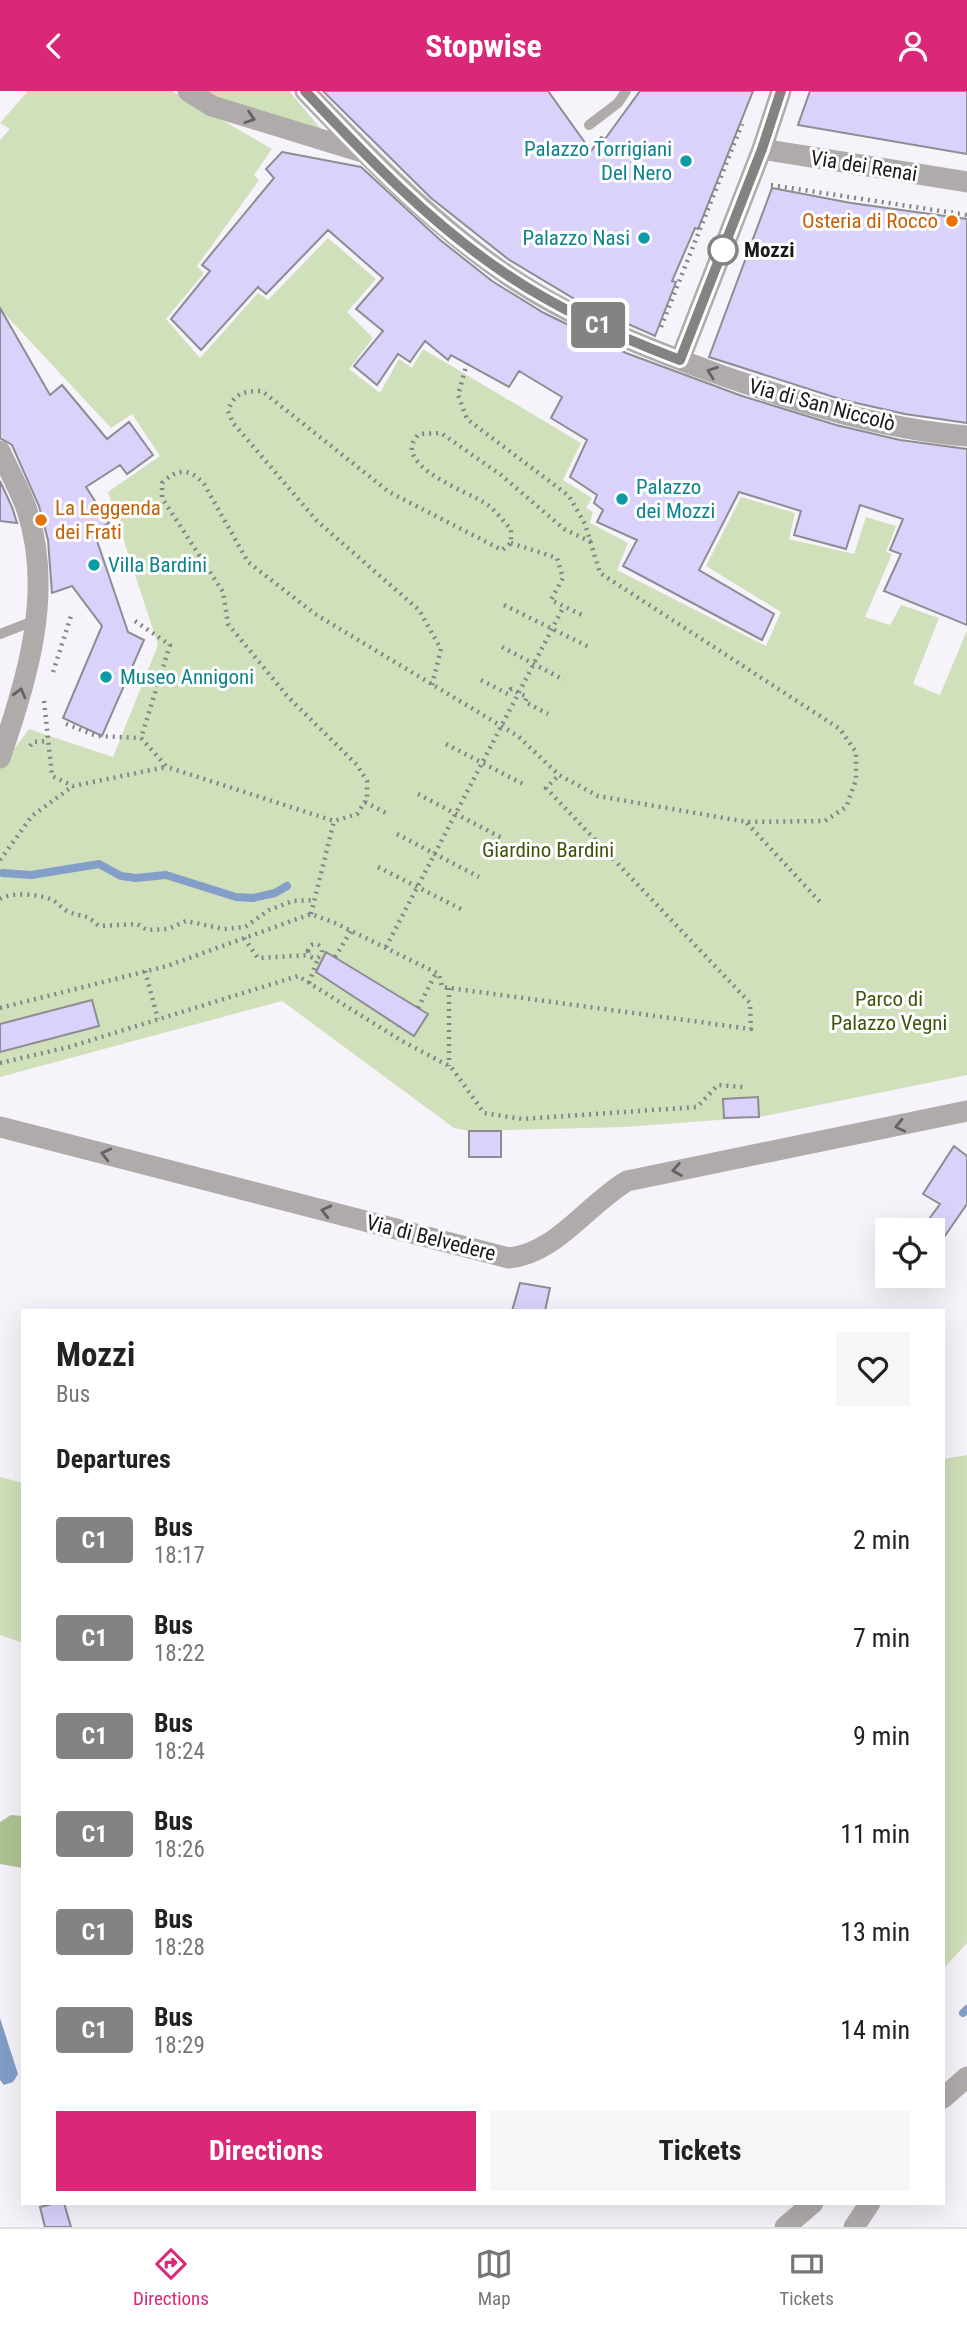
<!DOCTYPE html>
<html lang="en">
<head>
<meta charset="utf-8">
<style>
  :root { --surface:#fff; --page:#f6f6f6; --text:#222; --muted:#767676; --line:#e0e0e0; --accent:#db2777 }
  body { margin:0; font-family:"Roboto Condensed",sans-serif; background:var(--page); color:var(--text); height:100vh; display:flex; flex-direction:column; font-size:26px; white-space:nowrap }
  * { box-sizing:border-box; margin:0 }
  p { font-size:23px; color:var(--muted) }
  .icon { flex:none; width:38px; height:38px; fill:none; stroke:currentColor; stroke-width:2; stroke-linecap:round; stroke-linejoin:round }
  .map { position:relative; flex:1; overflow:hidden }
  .details { position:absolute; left:21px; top:1218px; width:924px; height:896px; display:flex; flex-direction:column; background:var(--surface); border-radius:0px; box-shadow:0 7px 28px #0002 }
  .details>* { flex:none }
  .badge { padding:0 14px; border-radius:5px; font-size:24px; line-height:46px }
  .tools { position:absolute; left:875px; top:1127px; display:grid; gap:14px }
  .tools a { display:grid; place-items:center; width:70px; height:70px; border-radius:0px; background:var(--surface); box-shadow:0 7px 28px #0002; font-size:35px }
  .map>.badge { position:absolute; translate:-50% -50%; box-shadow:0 0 0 4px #fff }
  h2 { padding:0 35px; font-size:26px; line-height:63px }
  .round { display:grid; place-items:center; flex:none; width:74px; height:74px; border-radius:0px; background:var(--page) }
  .overview { display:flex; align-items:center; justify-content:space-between; height:119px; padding:0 35px }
  h1 { font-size:33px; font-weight:700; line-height:52px }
  .action { display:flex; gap:14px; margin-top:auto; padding:14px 35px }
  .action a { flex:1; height:80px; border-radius:0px; background:var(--accent); color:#fff; font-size:28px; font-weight:700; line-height:80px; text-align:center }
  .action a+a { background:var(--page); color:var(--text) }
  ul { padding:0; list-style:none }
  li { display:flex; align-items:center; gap:21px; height:98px; padding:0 35px }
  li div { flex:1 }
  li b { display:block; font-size:26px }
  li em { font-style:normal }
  li .badge { min-width:77px; font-weight:700; text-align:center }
  header { display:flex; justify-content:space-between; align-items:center; height:91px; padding:0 35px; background:var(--accent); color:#fff; font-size:32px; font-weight:700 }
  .menu { display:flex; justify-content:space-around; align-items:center; height:98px; border-top:2px solid var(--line); background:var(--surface); font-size:19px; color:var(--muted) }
  .menu a { display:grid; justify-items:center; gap:4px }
  .menu .active { color:var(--accent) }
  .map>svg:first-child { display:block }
  .green { fill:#d0e0ba }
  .forest { fill:#afc493 }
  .water { fill:#829ec9 }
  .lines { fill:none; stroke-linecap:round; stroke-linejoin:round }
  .stream { stroke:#829ec9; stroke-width:8 }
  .building { fill:#dbd2fc; stroke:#8e8c93; stroke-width:2 }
  .path { stroke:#868489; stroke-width:4.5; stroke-dasharray:2 5; stroke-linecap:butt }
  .lane { stroke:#afabaa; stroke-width:10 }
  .street { stroke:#afabaa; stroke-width:21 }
  .oneway { stroke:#646262 }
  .line-casing { stroke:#fff; stroke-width:16 }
  .line { stroke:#838381; stroke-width:10 }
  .culture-dot { fill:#0f9aa8; stroke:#fff; stroke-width:2.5 }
  .food-dot { fill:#e8710a; stroke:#fff; stroke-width:2.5 }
  .stop-dot { fill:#fff; stroke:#838381; stroke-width:3.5 }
  .labels { text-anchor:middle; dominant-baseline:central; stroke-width:6; stroke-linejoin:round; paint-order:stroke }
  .culture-label { font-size:21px; fill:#0d838f; stroke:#fff; text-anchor:start }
  .street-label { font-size:21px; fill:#19181a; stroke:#fff }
  .food-label { font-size:21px; fill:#c56008; stroke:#fff; text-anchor:end }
  .stop-label { font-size:21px; font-weight:bold; fill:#19181a; stroke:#fff; text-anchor:start }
  .park-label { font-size:21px; fill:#3d5509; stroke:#fff }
</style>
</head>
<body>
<header><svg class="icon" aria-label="back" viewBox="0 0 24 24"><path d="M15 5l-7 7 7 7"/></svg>Stopwise<svg class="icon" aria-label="person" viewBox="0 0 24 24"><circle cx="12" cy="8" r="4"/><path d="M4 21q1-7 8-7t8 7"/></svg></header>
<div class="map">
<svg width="967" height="2136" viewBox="0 0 967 2136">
  <rect width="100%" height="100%" fill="#f6f3fb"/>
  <path class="green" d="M28,0H172L272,58L254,84L259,89L197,175L204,182L166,228L200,267L258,202L268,209L328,147L376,188L347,221L373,247L349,278L380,302L399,268L412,277L423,258L581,352L563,389L592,407L586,417L593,421L590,432L628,452L617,479L766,555L781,521L706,475L741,406L795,422L789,448L854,463L866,426L896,435L886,461L892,463L865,526L890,534L901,514L939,527L913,593L940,604L967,539V984L759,1026L625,1036L469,1040L454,1037L282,910L0,986V677L29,638L113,666L158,554L108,401L160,365L132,323L111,337L0,218V49L10,38L0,32Z
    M203,0H289L322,39L233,14Z
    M967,1364V1852L943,1878V1368Z
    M0,1386L23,1392V1552L0,1544Z"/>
  <path class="forest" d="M11,1724L23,1725V1777L0,1773V1731Z"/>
  <path class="water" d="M0,1927L18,1983L13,1991L4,1994L0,1989Z"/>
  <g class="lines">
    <path class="stream" d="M3,782L31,784L99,773L121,785L136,787L166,784L236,806L253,807L275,802L287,795
      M963,1922L967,1918"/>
  </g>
  <path class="building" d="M323,0H548L591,60L601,46L605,48L640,0H753L698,138L695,137L672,190L676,191L655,245L583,213L508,168L431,107Z
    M810,0H967V63L798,34Z
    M282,61L361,76L439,148L492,190L544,222L626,262L742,305L836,334L900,349L967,358V534L884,500L901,463L890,459L903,428L860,414L846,458L794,444L801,420L739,401L699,479L774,523L762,549L623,475L637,449L597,431L603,419L594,412L597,404L570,386L587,349L551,327L562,306L519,280L509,296L451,264L448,269L425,250L410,271L398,263L377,294L354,275L383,240L356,218L383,187L328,139L266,203L258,196L201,259L171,228L210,180L202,174L274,87L266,78Z
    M772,97L851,112L967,128V332L905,323L843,309L709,266Z
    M0,217L50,304L62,294L107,348L129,331L153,364L127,383L120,374L86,396L109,432L94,441L128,541L144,549L102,645L63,627L102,535L72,495L52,502L48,449L39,415L12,354L0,347Z
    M0,390L12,416L17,432L0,430Z
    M326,861L428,923L414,945L316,881Z
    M92,909L99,935L0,961V933Z
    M758,1006L759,1026L724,1027L723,1008Z
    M469,1040H501V1066H469Z
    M954,1055L967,1065V1113L933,1162V1139H921L940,1113L923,1103Z
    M520,1192L550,1197L545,1220H512Z
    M56,2112H64L71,2136H45L40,2116Z"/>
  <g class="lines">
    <path class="path" d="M771,94L967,124
      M661,236L742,33
      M511,452L557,467L563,487L551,509L584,525
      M504,514L591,557
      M135,530L170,554L141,647L167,676L334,730L357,723L367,708V690L357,674L288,606L228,533L223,501L162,407V392C177,377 190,377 204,393L248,471L315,523L518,645L559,684L598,705L747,731L825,730L846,716L856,689V661L840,638L600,482L585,433L569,405L467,328L458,304L467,272
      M502,556L564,589
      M53,581L71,525
      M481,589L508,603L511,598L527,606L525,611L548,623
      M432,594L441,558L419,519L317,430L233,332L228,320C234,302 244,300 262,300L389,401L502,459L511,452V438C503,430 496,420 488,414C468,400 388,374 419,343L441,342L501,384L564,438L591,451
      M44,610L52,685L73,695L166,676
      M66,633L97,645L141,647
      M446,653L525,694
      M30,655L33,651L48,650
      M418,703L502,747
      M365,711L388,723
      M747,732L822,813
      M397,743L479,786
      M0,769L32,725L73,695
      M378,776L461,818
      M0,808C11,801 38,803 50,808C57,810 62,818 69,821C84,827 83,821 99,835L137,833L147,839L168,838L186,830L224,838L245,836L269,819L293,810L314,809
      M311,823L334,730
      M244,847L258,867L311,864
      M308 860a7 7 0 1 1 14 0a7 7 0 1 1-14 0Z
      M386,856L564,515
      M335,866L351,840
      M145,880L158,928
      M309,892L318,867
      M449,897V975
      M0,917L167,875L311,823L335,832L439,883L442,896L751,938L750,912L546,697L559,684
      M418,917L436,882
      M0,972L69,956L298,885L402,950L451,976L484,1022L522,1028L697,1016L718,994L743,996"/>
    <path class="lane" d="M589,34L618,12L626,0
      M0,543L36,529"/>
    <path class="street" d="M188,0L212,15L362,61
      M305,0C366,64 428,128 500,179C565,225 641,255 715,282C797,311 880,338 967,345
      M762,58L967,91
      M680,269L762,58L781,0
      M0,360C9,380 20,399 27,419C54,501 27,590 0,667
      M0,1036L509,1167C555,1163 587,1114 627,1090L967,1020
      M943,2007L967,1986
      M785,2136L813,2112
      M854,2136L870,2112"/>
  </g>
  <defs><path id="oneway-chevron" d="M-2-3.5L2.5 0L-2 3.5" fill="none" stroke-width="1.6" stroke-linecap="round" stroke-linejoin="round" transform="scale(1.75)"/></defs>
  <g class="oneway">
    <use href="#oneway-chevron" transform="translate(250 27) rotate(18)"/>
    <use href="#oneway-chevron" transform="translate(712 281) rotate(-160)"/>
    <use href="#oneway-chevron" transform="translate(20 602) rotate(-75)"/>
    <use href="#oneway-chevron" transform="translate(900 1035) rotate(167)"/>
    <use href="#oneway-chevron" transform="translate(106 1063) rotate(-166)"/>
    <use href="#oneway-chevron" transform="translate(677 1079) rotate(170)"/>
    <use href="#oneway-chevron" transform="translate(326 1120) rotate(-166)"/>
  </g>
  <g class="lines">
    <defs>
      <path id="line" d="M305,0C366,65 429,131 503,181C557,218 619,246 680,269L762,58L781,0"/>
    </defs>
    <use href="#line" class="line-casing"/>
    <use href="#line" class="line"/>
  </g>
  <g class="culture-dot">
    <circle cx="686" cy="70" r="7"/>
    <circle cx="644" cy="147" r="7"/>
    <circle cx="622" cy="408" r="7"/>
    <circle cx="94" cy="474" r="7"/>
    <circle cx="106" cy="586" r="7"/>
  </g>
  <g class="food-dot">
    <circle cx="952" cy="130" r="7"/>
    <circle cx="41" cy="429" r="7"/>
  </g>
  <circle class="stop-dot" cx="723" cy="159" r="14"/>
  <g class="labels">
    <g class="culture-label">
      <text x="672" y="58" text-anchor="end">Palazzo Torrigiani<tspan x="672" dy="24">Del Nero</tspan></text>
      <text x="630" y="147" text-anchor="end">Palazzo Nasi</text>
      <text x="636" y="396">Palazzo<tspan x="636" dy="24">dei Mozzi</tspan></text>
      <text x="108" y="474">Villa Bardini</text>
      <text x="120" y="586">Museo Annigoni</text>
    </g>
    <g class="street-label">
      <text transform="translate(864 75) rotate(9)">Via dei Renai</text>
      <text transform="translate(822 314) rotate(15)">Via di San Niccolò</text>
      <text transform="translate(431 1147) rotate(14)">Via di Belvedere</text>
    </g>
    <g class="food-label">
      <text x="938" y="130">Osteria di Rocco</text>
      <text x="55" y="417" text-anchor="start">La Leggenda<tspan x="55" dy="24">dei Frati</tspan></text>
    </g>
    <g class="stop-label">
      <text x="744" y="159">Mozzi</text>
    </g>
    <g class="park-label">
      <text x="548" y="759">Giardino Bardini</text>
      <text x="889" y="908">Parco di<tspan x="889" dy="24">Palazzo Vegni</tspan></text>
    </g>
  </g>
</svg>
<div class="tools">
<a><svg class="icon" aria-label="locate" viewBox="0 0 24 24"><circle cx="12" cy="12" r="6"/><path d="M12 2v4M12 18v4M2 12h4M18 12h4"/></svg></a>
</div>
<b class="badge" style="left:598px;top:234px;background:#838381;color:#fff">C1</b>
<section class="details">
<div class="overview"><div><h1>Mozzi</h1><p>Bus</p></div><a class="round"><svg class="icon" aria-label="heart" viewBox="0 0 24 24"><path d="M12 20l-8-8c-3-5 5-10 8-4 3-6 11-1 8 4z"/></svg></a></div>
<h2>Departures</h2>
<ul>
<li><span class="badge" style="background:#838381;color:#fff">C1</span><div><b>Bus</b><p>18:17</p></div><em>2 min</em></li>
<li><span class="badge" style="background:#838381;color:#fff">C1</span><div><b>Bus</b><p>18:22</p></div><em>7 min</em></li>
<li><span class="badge" style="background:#838381;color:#fff">C1</span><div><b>Bus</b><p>18:24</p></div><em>9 min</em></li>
<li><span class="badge" style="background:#838381;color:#fff">C1</span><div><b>Bus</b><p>18:26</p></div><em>11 min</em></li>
<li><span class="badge" style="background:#838381;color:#fff">C1</span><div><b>Bus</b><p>18:28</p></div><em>13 min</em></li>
<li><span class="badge" style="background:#838381;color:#fff">C1</span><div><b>Bus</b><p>18:29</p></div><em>14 min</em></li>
</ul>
<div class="action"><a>Directions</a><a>Tickets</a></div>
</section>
</div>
<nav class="menu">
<a class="active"><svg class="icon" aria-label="directions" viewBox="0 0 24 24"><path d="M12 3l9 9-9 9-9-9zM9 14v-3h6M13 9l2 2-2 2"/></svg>Directions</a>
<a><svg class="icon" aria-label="map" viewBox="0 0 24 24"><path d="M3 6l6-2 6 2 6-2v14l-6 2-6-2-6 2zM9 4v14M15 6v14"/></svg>Map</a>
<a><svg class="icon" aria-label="tickets" viewBox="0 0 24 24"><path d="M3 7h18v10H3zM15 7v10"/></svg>Tickets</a>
</nav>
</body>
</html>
